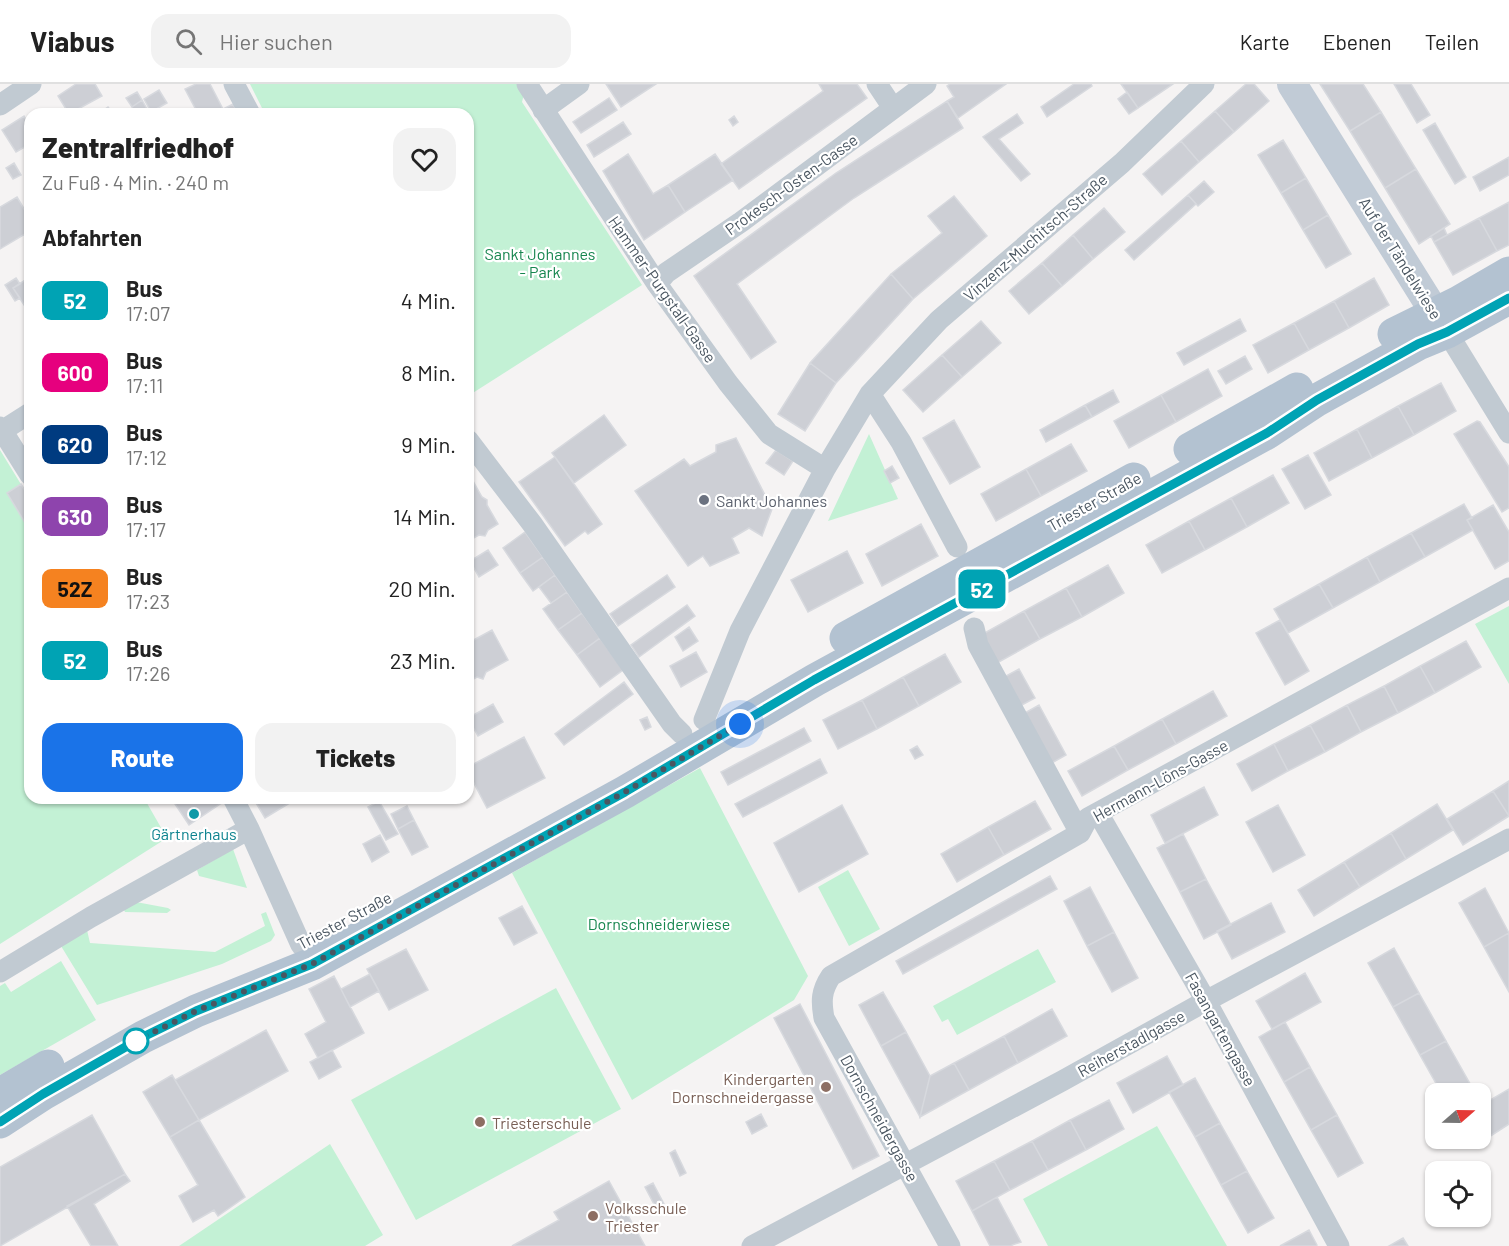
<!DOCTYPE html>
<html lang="de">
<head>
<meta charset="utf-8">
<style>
  :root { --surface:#fff; --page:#f2f2f2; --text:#222; --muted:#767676; --line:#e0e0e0; --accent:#1a73e8 }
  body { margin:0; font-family:Barlow,sans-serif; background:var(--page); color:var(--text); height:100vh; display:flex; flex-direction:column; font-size:22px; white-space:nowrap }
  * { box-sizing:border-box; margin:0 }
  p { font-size:20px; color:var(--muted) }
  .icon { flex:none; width:33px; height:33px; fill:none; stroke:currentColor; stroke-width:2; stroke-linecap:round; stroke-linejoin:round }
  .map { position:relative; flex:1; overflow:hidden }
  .sheet { position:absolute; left:24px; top:24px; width:450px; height:696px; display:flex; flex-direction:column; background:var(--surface); border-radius:18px; box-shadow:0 2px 4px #0004 }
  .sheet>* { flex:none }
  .badge { padding:0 12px; border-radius:9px; font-size:21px; line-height:39px }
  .needle { width:39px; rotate:70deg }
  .controls { position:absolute; left:1425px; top:999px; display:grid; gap:12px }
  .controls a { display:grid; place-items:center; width:66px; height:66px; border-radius:12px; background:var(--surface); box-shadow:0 2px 4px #0004; font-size:30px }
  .you { position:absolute; width:30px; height:30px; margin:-15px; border:4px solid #fff; border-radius:50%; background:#1a73e8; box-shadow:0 0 0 9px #1a73e833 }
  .map>.badge { position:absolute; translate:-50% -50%; box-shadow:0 0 0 3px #fff }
  h2 { padding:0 18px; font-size:22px; line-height:54px }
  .round { display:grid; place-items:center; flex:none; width:63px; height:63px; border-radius:18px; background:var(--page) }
  .headline { display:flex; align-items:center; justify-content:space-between; height:102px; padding:0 18px }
  h1 { font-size:28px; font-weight:800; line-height:45px }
  .button { display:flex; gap:12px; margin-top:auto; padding:12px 18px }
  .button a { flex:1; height:69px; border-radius:18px; background:var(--accent); color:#fff; font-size:24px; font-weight:800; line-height:69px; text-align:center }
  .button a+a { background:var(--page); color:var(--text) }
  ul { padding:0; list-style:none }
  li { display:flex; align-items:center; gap:18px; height:72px; padding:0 18px }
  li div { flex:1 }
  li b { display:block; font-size:22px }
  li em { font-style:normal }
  li .badge { min-width:66px; font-weight:700; text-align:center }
  header { display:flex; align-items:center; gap:36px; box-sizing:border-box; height:84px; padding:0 30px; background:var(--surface); border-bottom:2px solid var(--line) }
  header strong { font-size:28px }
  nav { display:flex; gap:33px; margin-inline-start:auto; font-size:21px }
  .search { width:420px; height:54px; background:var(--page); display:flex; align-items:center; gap:15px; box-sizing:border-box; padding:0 21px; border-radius:18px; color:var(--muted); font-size:22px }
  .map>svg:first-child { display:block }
  .green { fill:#c3f1d5 }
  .building { fill:#cdcfd5; stroke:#d7d9de; stroke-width:1.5 }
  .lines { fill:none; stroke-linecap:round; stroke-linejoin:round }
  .street { stroke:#c1cad2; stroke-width:21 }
  .secondary { stroke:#c1cbd6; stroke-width:30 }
  .primary { stroke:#b3c2d1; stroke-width:33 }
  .line-casing { stroke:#fff; stroke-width:14 }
  .line { stroke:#00a3b4; stroke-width:9 }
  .walk { stroke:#4a5661; stroke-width:6; stroke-dasharray:0 10.8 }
  .worship-dot { fill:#6b7280; stroke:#fff; stroke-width:2 }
  .culture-dot { fill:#0f9aa8; stroke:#fff; stroke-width:2 }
  .stop-dot { fill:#fff; stroke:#00a3b4; stroke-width:3 }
  .education-dot { fill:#8d6e63; stroke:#fff; stroke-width:2 }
  .labels { text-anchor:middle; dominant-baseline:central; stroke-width:4.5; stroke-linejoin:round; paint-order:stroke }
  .street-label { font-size:16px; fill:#4a5661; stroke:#fff }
  .park-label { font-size:16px; fill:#17864f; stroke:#fff }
  .worship-label { font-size:16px; fill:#5b616d; stroke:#fff; text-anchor:start }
  .culture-label { font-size:16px; fill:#0d838f; stroke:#fff }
  .education-label { font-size:16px; fill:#785e54; stroke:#fff; text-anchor:start }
</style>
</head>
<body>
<header>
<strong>Viabus</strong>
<div class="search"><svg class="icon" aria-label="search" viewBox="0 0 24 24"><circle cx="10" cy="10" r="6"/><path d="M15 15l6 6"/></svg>Hier suchen</div>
<nav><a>Karte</a><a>Ebenen</a><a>Teilen</a></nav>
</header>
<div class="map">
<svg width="1509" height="1162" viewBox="0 0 1509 1162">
  <rect width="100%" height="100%" fill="#f5f3f3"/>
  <path class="green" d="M250,0H518L524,10L522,18L642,201L468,312V30H265Z
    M869,350L898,415L828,437Z
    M0,366L30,415V714H144L167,754L0,860Z
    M1509,522V600L1475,540Z
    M700,684L808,892L794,916L632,1016L512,789Z
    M233,765L247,804L199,792L197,786Z
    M848,786L880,845L849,862L818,803Z
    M136,818L168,824L171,826L167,829L125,828L123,824Z
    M266,828L275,851L271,857L222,880L97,921L61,862L87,846L90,859L215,868L265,842L261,830Z
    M1038,865L1056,898L957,951L948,935L942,938L933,922Z
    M61,877L96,936L0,991V902L5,899L11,908Z
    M556,904L621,1025L416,1136L351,1016Z
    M1157,1042L1227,1162H1048L1023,1115Z
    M330,1060L383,1151L365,1162H179Z"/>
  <path class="building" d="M76,0H95L102,12L69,30L58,12Z
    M196,0H210L225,29L188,30L196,26L185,5Z
    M606,0H656L621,23Z
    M819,0H857L867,14L739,105L721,80L823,7Z
    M950,0H1006L958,34L947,17L954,13L947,2Z
    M1074,0H1091L1092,2L1047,33L1041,23Z
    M1121,0H1173L1138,24Z
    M1246,0H1254L1269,17L1234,48L1215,27Z
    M1320,0H1363L1381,28L1350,47Z
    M1394,0H1411L1430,31L1417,39Z
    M159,6L167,19L151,28L144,15Z
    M137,8L142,16L132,23L126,14Z
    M1127,8L1138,24L1129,30L1118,15Z
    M609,14L617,26L581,49L573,38Z
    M142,16L147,25L136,30L132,23Z
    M947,17L963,44L854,114L737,200L776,258L751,275L694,192L836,89Z
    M233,20L238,30H223L225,29L223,25Z
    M108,23L113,30H98Z
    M1215,27L1234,48L1199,78L1181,57Z
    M1381,28L1416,85L1385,104L1350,47Z
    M1017,30L1023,39L999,55L1030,90L1021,97L983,53Z
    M24,32L28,40L30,38V60L16,68L2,46Z
    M734,32L738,38L733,42L729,36Z
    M623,38L631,50L594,73L587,61Z
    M1435,39L1466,93L1455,100L1423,46Z
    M1283,56L1306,94L1281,109L1258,71Z
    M1181,57L1199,78L1162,111L1143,90Z
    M628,70L653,110L668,101L685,128L644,156L603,87Z
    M715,70L733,96L685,128L668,101Z
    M1509,73V91L1480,107L1473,93Z
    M14,79L21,91L13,95L6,84Z
    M1416,85L1450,140L1419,160L1385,104Z
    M1306,94L1328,131L1303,146L1281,109Z
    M1204,97L1214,108L1198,122L1188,111Z
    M1188,111L1196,120L1134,176L1125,166Z
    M954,112L987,152L913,215L891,190L942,149L928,132Z
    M17,113L30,135V147L0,165V123Z
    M1509,118V161L1497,167L1479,134Z
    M1104,124L1125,148L1093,175L1073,151Z
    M1328,131L1351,170L1326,184L1303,146Z
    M1479,134L1497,167L1453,191L1434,158Z
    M1444,144L1447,151L1434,158L1431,152Z
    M1073,151L1093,175L1062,202L1042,179Z
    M1042,179L1062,202L1029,230L1009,207Z
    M891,190L913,215L836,299L810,279Z
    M30,193V221L26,224L13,204Z
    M16,194L20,200L13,204L20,214L15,217L5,201Z
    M1374,194L1389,221L1349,244L1334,217Z
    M1334,217L1349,244L1309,266L1294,239Z
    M1240,235L1246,247L1184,281L1177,269Z
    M981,237L1001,259L962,293L942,271Z
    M1294,239L1309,266L1268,289L1253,261Z
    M942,271L962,293L923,328L903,306Z
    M1245,272L1252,285L1226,300L1218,287Z
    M810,279L836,299L805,347L778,330Z
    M1208,285L1222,312L1176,338L1161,311Z
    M1441,299L1456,327L1414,351L1398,322Z
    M1113,306L1119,318L1092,333L1085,321Z
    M1161,311L1176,338L1129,364L1114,337Z
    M1085,321L1092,333L1046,358L1040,346Z
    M1398,322L1414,351L1372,374L1357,345Z
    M604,331L626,361L574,399L552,369Z
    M954,336L980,383L950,400L923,354Z
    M1477,337L1480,338L1509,383V424L1502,428L1454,350Z
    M1357,345L1372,374L1329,397L1314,369Z
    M736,354L772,425L762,452L749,444L732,454L739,469L710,482L703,472L688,482L635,407L684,375L690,382L716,368V361Z
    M1071,360L1087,387L1041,412L1026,385Z
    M776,366L793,377L784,391L766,379Z
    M1308,371L1331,411L1305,425L1282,385Z
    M555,373L602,440L588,450L585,447L565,462L519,398Z
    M892,382L899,394L890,399L884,387Z
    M1026,385L1041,412L996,437L981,410Z
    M468,388L482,413L487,416V421L498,440L488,446L485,452L479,451L468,457Z
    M1273,391L1289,419L1247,443L1231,414Z
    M21,400L30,415V447L7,409Z
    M1231,414L1247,443L1205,466L1189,437Z
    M1464,420L1472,434L1467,436L1473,446L1425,473L1411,449Z
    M1493,421L1509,448V477L1495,485L1467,436Z
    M1189,437L1205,466L1162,489L1146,461Z
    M921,440L938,472L882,502L866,470Z
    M525,448L543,473L520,489L503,464Z
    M1411,449L1425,473L1380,498L1367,473Z
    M488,466L498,481L479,493L470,477Z
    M847,467L863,499L808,528L791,496Z
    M543,473L555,491L533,507L520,489Z
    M1367,473L1380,498L1333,524L1319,500Z
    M1108,481L1124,509L1082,533L1066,504Z
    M555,491L567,508L551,519L539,503Z
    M667,491L675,503L618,542L610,530Z
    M1319,500L1333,524L1288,549L1274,525Z
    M1066,504L1082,533L1040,555L1024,527Z
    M567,508L582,529L558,546L543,525Z
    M687,521L695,532L639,573L631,561Z
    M1024,527L1040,555L997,579L981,551Z
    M582,529L600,554L577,571L558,546Z
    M1280,536L1309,587L1285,601L1256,549Z
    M689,543L698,557L683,567L675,553Z
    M492,546L508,576L486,588L483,595L477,593L468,598V559Z
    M600,554L623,586L600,603L577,571Z
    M1466,557L1481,583L1435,609L1420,582Z
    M696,568L707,588L681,603L670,582Z
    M945,570L961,598L919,622L903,593Z
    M1420,582L1435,609L1398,629L1384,602Z
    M1019,585L1035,614L1020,622L1004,593Z
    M903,593L919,622L877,645L862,616Z
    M624,598L633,610L564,661L555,650Z
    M1384,602L1398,629L1361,648L1347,621Z
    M1213,607L1227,632L1176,660L1162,635Z
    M862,616L877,645L838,665L823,636Z
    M493,620L503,638L478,652L468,634Z
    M1039,621L1066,671L1050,680L1023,630Z
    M1347,621L1361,648L1325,668L1310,641Z
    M647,633L651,643L645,646L640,636Z
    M1162,635L1176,660L1128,686L1114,662Z
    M1310,641L1325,668L1288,687L1274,660Z
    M804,644L811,657L728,701L721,688Z
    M524,653L545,694L487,724L468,688V683Z
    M1274,660L1288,687L1252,707L1237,680Z
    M917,662L923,671L915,675L910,666Z
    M1114,662L1128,686L1082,712L1068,687Z
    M820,675L827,689L743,733L735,720Z
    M1509,697V732L1493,707Z
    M1204,703L1218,731L1165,759L1151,731Z
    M1493,707L1509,732L1463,761L1447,735Z
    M171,714H220L223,718L189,741Z
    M253,714H298L265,734Z
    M379,717L398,750L386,756L368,723Z
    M1035,717L1051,745L1004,771L988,743Z
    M1437,720L1453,746L1406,775L1391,749Z
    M842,721L868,770L799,808L774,759Z
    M1278,721L1305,771L1273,788L1246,738Z
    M407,722L414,736L398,745L391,730Z
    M414,736L428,763L412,771L398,745Z
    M988,743L1004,771L957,798L941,770Z
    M1391,749L1406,775L1360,803L1344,778Z
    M1183,750L1206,795L1180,808L1157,764Z
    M380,751L389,768L372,778L363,760Z
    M1344,778L1360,803L1314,832L1298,806Z
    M1050,792L1057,805L903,890L896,877Z
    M1206,795L1231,841L1204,855L1180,808Z
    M1090,803L1114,848L1087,862L1064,817Z
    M1485,804L1509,849L1484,863L1459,819Z
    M1271,819L1285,848L1232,875L1217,847Z
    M522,822L537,849L514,861L499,834Z
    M1114,848L1138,894L1112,908L1087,862Z
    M1509,849V908L1484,863Z
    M1394,864L1419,909L1393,923L1368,879Z
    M406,865L428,906L389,926L367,885Z
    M1305,889L1321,918L1272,945L1256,917Z
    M370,890L379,907L350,923L341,905Z
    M334,892L364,949L318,974L305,950L326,938L309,905Z
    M883,908L906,948L881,962L859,921Z
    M1419,909L1446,957L1420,971L1393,923Z
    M800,920L879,1072L853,1085L774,934Z
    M1052,925L1067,952L1018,979L1004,952Z
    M1285,938L1310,983L1284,998L1259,953Z
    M266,946L288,987L199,1036L175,996Z
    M906,948L930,992L920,1033L881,962Z
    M1004,952L1018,979L969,1006L954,979Z
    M1446,957L1473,1005L1464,1010H1442L1420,971Z
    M332,966L341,983L319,995L310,978Z
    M1167,972L1183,1001L1133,1029L1117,999Z
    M954,979L969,1006L920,1033L930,992Z
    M1310,983L1337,1031L1311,1046L1284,998Z
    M172,991L199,1036L170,1053L143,1008Z
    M1195,994L1220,1039L1195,1053L1169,1008Z
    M1509,1005V1040L1486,1055L1480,1046V1022Z
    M1109,1016L1124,1045L1086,1066L1070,1036Z
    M761,1030L767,1042L752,1050L746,1038Z
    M92,1031L125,1090L0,1162V1083Z
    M1337,1031L1363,1079L1338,1093L1311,1046Z
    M199,1036L245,1113L218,1132L214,1126L193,1138L179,1112L198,1101L170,1053Z
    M1070,1036L1086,1066L1048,1086L1032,1057Z
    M1220,1039L1247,1087L1221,1101L1195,1053Z
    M1032,1057L1048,1086L1010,1106L994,1077Z
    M675,1066L686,1089L680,1092L670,1069Z
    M994,1077L1010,1106L972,1127L956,1097Z
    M1247,1087L1274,1134L1248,1149L1221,1101Z
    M125,1090L130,1097L94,1120L118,1162H91L67,1122Z
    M609,1097L645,1162H512L559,1136L554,1128Z
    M653,1099L664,1120L656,1124L645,1103Z
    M997,1113L1021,1158L1012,1161V1162H990L972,1127Z
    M1309,1146L1317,1161L1316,1162H1280Z
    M1403,1154L1408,1162H1389Z"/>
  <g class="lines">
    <path class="street" d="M234,0L250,30
      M527,0L657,200L728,299L769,350L825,385
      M877,0L893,24
      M0,21L31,0
      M543,26L579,0
      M657,200L666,189L741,138L926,0
      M1447,248L1509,349
      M870,310L901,358L957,463
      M0,343L30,391
      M2,347L30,329
      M468,356L533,441L672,640L682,650
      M974,544L978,561L1080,749
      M704,636L740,547L825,385L870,310L939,236L1122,79L1204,0
      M233,714L249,745L301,861
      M1098,729L1206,917L1339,1162
      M0,888L91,833L249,745
      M752,1162L1062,997L1206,917L1509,755
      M950,1162L824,934C821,917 821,907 831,892L1080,749L1088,734L1509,504"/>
    <path class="secondary" d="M1292,0L1447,248"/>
    <path class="primary" d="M1394,250L1459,218L1509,189
      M1190,365L1297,305
      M846,554L1134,395
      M0,1010L48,982
      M0,1038L43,1010L143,953L196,927L312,880L625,708L815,596L1267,349L1317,316L1418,260L1447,248L1509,214"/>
  </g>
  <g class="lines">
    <defs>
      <path id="line" d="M0,1038L43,1010L143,953L196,927L312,880L625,708L814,596L1267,349L1317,316L1418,260L1447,248L1509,214"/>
    </defs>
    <use href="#line" class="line-casing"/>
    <use href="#line" class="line"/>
    <path class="walk" d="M136,957L196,927L312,880L625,708L740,640"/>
  </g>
  <circle class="worship-dot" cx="704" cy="416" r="6"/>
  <circle class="culture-dot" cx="194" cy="730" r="6"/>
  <circle class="stop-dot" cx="136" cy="957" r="12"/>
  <g class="education-dot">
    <circle cx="826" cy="1003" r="6"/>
    <circle cx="480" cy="1038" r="6"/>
    <circle cx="593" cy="1132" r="6"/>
  </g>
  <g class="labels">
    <g class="street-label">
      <text transform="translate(791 100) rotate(-36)">Prokesch-Osten-Gasse</text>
      <text transform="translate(1035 153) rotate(-41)">Vinzenz-Muchitsch-Straße</text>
      <text transform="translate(1401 174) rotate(58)">Auf der Tändelwiese</text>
      <text transform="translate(663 205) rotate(55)">Hammer-Purgstall-Gasse</text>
      <text transform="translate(1094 417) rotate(-29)">Triester Straße</text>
      <text transform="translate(1160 696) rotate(-29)">Hermann-Löns-Gasse</text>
      <text transform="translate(344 836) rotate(-28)">Triester Straße</text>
      <text transform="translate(1221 945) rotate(61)">Fasangartengasse</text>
      <text transform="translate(1131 959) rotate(-29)">Reiherstadlgasse</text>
      <text transform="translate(880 1034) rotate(61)">Dornschneidergasse</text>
    </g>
    <g class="park-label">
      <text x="540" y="169">Sankt Johannes<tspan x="540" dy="18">- Park</tspan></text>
      <text x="659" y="839">Dornschneiderwiese</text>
    </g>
    <g class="worship-label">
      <text x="716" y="416">Sankt Johannes</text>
    </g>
    <g class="culture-label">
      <text x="194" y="749">Gärtnerhaus</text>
    </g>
    <g class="education-label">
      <text x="814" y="994" text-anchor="end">Kindergarten<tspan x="814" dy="18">Dornschneidergasse</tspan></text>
      <text x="492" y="1038">Triesterschule</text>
      <text x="605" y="1123">Volksschule<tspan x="605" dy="18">Triester</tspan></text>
    </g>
  </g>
</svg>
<div class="controls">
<a><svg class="needle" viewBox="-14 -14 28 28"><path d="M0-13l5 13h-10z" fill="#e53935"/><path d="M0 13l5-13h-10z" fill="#767676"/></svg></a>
<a><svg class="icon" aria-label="locate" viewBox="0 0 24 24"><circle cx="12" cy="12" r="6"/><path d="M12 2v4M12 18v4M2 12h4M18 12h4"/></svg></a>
</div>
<div class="you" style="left:740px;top:640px"></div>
<b class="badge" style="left:982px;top:505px;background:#00a3b4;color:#fff">52</b>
<section class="sheet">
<div class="headline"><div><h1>Zentralfriedhof</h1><p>Zu Fuß · 4 Min. · 240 m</p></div><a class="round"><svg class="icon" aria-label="heart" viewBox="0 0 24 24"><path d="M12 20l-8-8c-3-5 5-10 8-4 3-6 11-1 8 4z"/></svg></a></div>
<h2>Abfahrten</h2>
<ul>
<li><span class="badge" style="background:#00a3b4;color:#fff">52</span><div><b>Bus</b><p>17:07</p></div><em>4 Min.</em></li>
<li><span class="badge" style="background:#e6007e;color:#fff">600</span><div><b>Bus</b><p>17:11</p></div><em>8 Min.</em></li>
<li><span class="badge" style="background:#003b80;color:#fff">620</span><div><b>Bus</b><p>17:12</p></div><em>9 Min.</em></li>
<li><span class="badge" style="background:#8e44ad;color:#fff">630</span><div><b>Bus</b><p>17:17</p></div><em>14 Min.</em></li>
<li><span class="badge" style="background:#f58220;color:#111">52Z</span><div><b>Bus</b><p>17:23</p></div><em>20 Min.</em></li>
<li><span class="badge" style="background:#00a3b4;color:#fff">52</span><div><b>Bus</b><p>17:26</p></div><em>23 Min.</em></li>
</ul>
<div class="button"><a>Route</a><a>Tickets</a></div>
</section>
</div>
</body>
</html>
